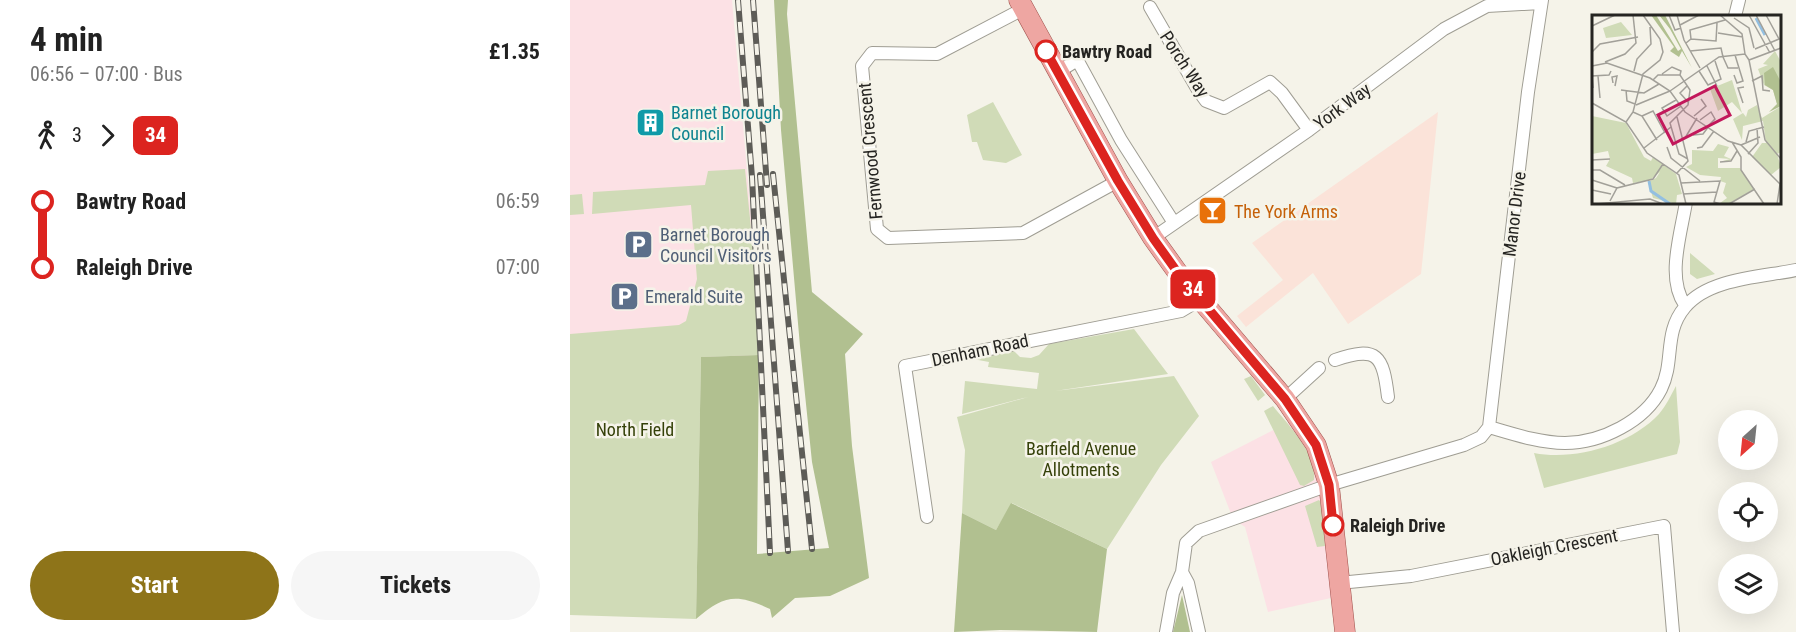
<!DOCTYPE html>
<html lang="en">
<head>
<meta charset="utf-8">
<style>
  :root { --surface:#fff; --page:#f6f6f6; --text:#222; --muted:#767676; --accent:#8e7419 }
  body { margin:0; font-family:"Roboto Condensed",sans-serif; background:var(--page); color:var(--text); height:100vh; display:flex; flex-direction:column; font-size:22px; white-space:nowrap }
  * { box-sizing:border-box; margin:0 }
  p { font-size:20px; color:var(--muted) }
  .icon { flex:none; width:33px; height:33px; fill:none; stroke:currentColor; stroke-width:2; stroke-linecap:round; stroke-linejoin:round }
  .map { position:relative; flex:1; overflow:hidden }
  .sheet { display:flex; flex-direction:column; background:var(--surface); width:570px }
  .sheet>* { flex:none }
  .badge { padding:0 12px; border-radius:9px; font-size:21px; line-height:39px }
  .needle { width:39px; rotate:207deg }
  .fabs { position:absolute; left:1148px; top:410px; display:grid; gap:12px }
  .fabs a { display:grid; place-items:center; width:60px; height:60px; border-radius:50%; background:var(--surface); box-shadow:0 6px 24px #0002; font-size:30px }
  .map>.badge { position:absolute; translate:-50% -50%; box-shadow:0 0 0 3px #fff }
  .legs { display:flex; align-items:center; gap:9px; height:66px; padding:0 30px; font-size:20px }
  .legs p { margin-inline-start:auto }
  .head { display:flex; align-items:center; justify-content:space-between; height:102px; padding:0 30px }
  h1 { font-size:33px; font-weight:700; line-height:45px }
  .button { display:flex; gap:12px; margin-top:auto; padding:12px 30px }
  .button a { flex:1; height:69px; border-radius:36px; background:var(--accent); color:#fff; font-size:24px; font-weight:700; line-height:69px; text-align:center }
  .button a+a { background:var(--page); color:var(--text) }
  ul { padding:0 30px; list-style:none }
  li { display:flex; align-items:center; gap:21px; height:66px; font-size:22px }
  li i { display:grid; place-items:center; width:9px; height:100%; margin:0 8px; background:currentColor }
  li i::after { content:''; width:15px; height:15px; margin:-8px; border:4px solid; border-radius:50%; background:var(--surface) }
  li p { margin-inline-start:auto }
  li:first-child i { background:linear-gradient(#0000 50%,currentColor 0) }
  li:last-child i { background:linear-gradient(currentColor 50%,#0000 0) }
  main { display:flex; flex:1; min-height:0 }
  .map>svg:first-child { display:block }
  .commercial { fill:#fce1e5 }
  .education { fill:#fbe3d9 }
  .green { fill:#d0dbb7 }
  .forest { fill:#b1c090 }
  .lines { fill:none; stroke-linecap:round; stroke-linejoin:round }
  .street-casing { stroke:#9f9d93; stroke-width:14 }
  .primary-casing { stroke:#a0524d; stroke-width:21 }
  .street { stroke:#fff; stroke-width:12 }
  .primary { stroke:#eea6a2; stroke-width:20 }
  .rail-casing { stroke:#5d5c57; stroke-width:6 }
  .rail { stroke:#f5f3e9; stroke-width:4; stroke-dasharray:11; stroke-linecap:butt }
  .line-1-casing { stroke:#fff; stroke-width:14 }
  .line-1 { stroke:#dc241f; stroke-width:9 }
  .stop-1-dot { fill:#fff; stroke:#dc241f; stroke-width:3 }
  .labels { text-anchor:middle; dominant-baseline:central; stroke-width:5; stroke-linejoin:round; paint-order:stroke }
  .stop-label { font-size:18px; font-weight:bold; fill:#252421; stroke:#f5f3e9; text-anchor:start }
  .street-label { font-size:18px; fill:#252421; stroke:#f5f3e9 }
  .culture-label { font-size:18px; fill:#0d838f; stroke:#f5f3e9; text-anchor:start }
  .food-label { font-size:18px; fill:#c56008; stroke:#f5f3e9; text-anchor:start }
  .service-label { font-size:18px; fill:#4e5e75; stroke:#f5f3e9; text-anchor:start }
  .park-label { font-size:18px; fill:#354109; stroke:#f5f3e9 }
  .inset-river { fill:none; stroke:#93bfe1; stroke-width:3 }
  .inset-road { fill:none; stroke:#a2a099; stroke-width:1.5 }
  .view { fill:#c2185b; fill-opacity:0.15; stroke:#c2185b; stroke-width:3 }
  .inset-edge { fill:none; stroke:#252421; stroke-width:3 }
</style>
</head>
<body>
<main>
<section class="sheet">
<div class="head"><div><h1>4 min</h1><p>06:56 – 07:00 · Bus</p></div><b>£1.35</b></div>
<div class="legs"><svg class="icon" aria-label="walk" viewBox="0 0 24 24"><circle cx="13" cy="4" r="2"/><path d="M13 8l-2 6 4 7M11 14l-3 7M7 12l3-4h3l4 4"/></svg>3<svg class="icon" aria-label="forward" viewBox="0 0 24 24"><path d="M9 5l7 7-7 7"/></svg><b class="badge" style="background:#dc241f;color:#fff">34</b></div>
<ul>
<li><i style="color:#dc241f"></i><b>Bawtry Road</b><p>06:59</p></li>
<li><i style="color:#dc241f"></i><b>Raleigh Drive</b><p>07:00</p></li>
</ul>
<div class="button"><a>Start</a><a>Tickets</a></div>
</section>
<div class="map">
<svg width="1226" height="632" viewBox="0 0 1226 632">
  <rect width="100%" height="100%" fill="#f5f3e9"/>
  <path class="commercial" d="M0,0H162L188,297L189,355L0,360Z
    M727,418L746,445L770,596L698,612L675,527L663,519L641,462Z"/>
  <path class="education" d="M868,112L851,274L778,324L743,273L676,327L667,316L713,280L682,243Z"/>
  <path class="green" d="M423,102L452,155L436,163L413,160L407,142H402L397,115Z
    M175,169L188,297L189,355L131,357L126,619L0,615V334L109,325L116,321L127,279L121,205L22,214L23,192L135,185L138,171Z
    M12,194L14,214L0,215V195Z
    M1120,253L1145,274L1127,279L1120,274Z
    M564,329L598,374L485,391L604,376L629,416L591,465L537,549L442,503L426,530L392,513L395,450L387,417L458,397L392,414L395,381L467,389L469,373L418,367L419,362L403,359L443,350L450,357L461,358L469,355L479,344Z
    M681,376L695,395L688,401L674,379Z
    M1106,386L1110,442L1107,454L974,488L964,453C1005,461 1060,445 1089,414C1096,406 1101,395 1106,386Z
    M703,406C719,426 747,453 744,480L734,486L730,485L694,411Z
    M749,500L752,504L755,546L747,547L735,506Z"/>
  <path class="forest" d="M204,0H218L217,14L242,292L293,334L275,354L282,446L299,578L260,596L225,598L202,618L200,609C166,593 154,595 126,619L131,357L189,355L187,554L259,548L242,462L230,346L211,130Z
    M441,503L537,549L527,632L430,630L384,632L392,513L426,530Z
    M612,595L620,632H603Z"/>
  <g class="lines">
    <defs>
      <path id="street" d="M580,7L628,90L636,101L654,108L700,82L712,93L739,130
        M453,9L367,54L302,53L292,66L307,229L318,238L453,233L548,181
        M1165,16L1169,0
        M488,72L504,62L509,63L551,140L604,223
        M583,238L739,130L874,29L917,6L971,3
        M1115,305C1096,278 1111,234 1116,202
        M765,360C808,345 813,356 818,397
        M715,399L749,368
        M919,427L958,92L972,0
        M357,517L335,366L611,311L631,299
        M612,572L618,583L629,632
        M769,583L841,576L1094,526L1103,632
        M596,632L603,593L612,572L616,543L629,531L759,485L894,445L911,437L919,427C943,434 970,443 995,443C1031,443 1075,421 1091,389C1105,361 1093,333 1115,307C1139,278 1192,277 1226,270"/>
      <path id="primary" d="M449,0L548,181L583,238L608,273L715,399L746,445L759,485L775,632"/>
    </defs>
    <use href="#street" class="street-casing"/>
    <use href="#primary" class="primary-casing"/>
    <use href="#street" class="street"/>
    <use href="#primary" class="primary"/>
    <defs>
      <path id="rail" d="M168,0L182,177L200,553
        M183,0L197,185
        M203,174L242,549
        M190,175L218,551"/>
    </defs>
    <use href="#rail" class="rail-casing"/>
    <use href="#rail" class="rail"/>
  </g>
  <g class="lines">
    <defs>
      <path id="line-1" d="M476,51L548,181L583,238L608,273L715,399L746,445L759,485L763,525"/>
    </defs>
    <use href="#line-1" class="line-1-casing"/>
    <use href="#line-1" class="line-1"/>
  </g>
  <defs>
    <symbol id="building-square" viewBox="-11 -11 22 22"><rect x="-9" y="-9" width="18" height="18" rx="4" fill="#0f9aa8" stroke="#f5f3e9"/><path d="M-4-6H4V6H1V3H-1V6H-4ZM-2.5-4.3h1.7v1.8h-1.7ZM.8-4.3h1.7v1.8H.8ZM-2.5-1h1.7V.8h-1.7ZM.8-1h1.7V.8H.8Z" fill="#fff"/></symbol>
    <symbol id="bar-square" viewBox="-11 -11 22 22"><rect x="-9" y="-9" width="18" height="18" rx="4" fill="#e8710a" stroke="#f5f3e9"/><path d="M-6-5H6L.8 .8V4.5H3.5V6h-7V4.5H-.8V.8Z" fill="#fff"/></symbol>
    <symbol id="parking-square" viewBox="-11 -11 22 22"><rect x="-9" y="-9" width="18" height="18" rx="4" fill="#5c6f8a" stroke="#f5f3e9"/><path d="M-3.5-5.5H1a3.5 3.5 0 0 1 0 7H-1V5.5H-3.5ZM-1-3.4V-.6H.8a1.4 1.4 0 0 0 0-2.8Z" fill="#fff"/></symbol>
  </defs>
  <g fill-rule="evenodd">
    <use href="#building-square" x="64" y="106" width="33" height="33"/>
    <use href="#bar-square" x="626" y="194" width="33" height="33"/>
    <use href="#parking-square" x="52" y="228" width="33" height="33"/>
    <use href="#parking-square" x="38" y="280" width="33" height="33"/>
  </g>
  <g class="stop-1-dot">
    <circle cx="476" cy="51" r="10"/>
    <circle cx="763" cy="525" r="10"/>
  </g>
  <g class="labels">
    <g class="stop-label">
      <text x="492" y="51">Bawtry Road</text>
      <text x="780" y="525">Raleigh Drive</text>
    </g>
    <g class="street-label">
      <text transform="translate(615 64) rotate(57)">Porch Way</text>
      <text transform="translate(772 106) rotate(-36)">York Way</text>
      <text transform="translate(300 151) rotate(-95)">Fernwood Crescent</text>
      <text transform="translate(944 214) rotate(-83)">Manor Drive</text>
      <text transform="translate(410 350) rotate(-12)">Denham Road</text>
      <text transform="translate(984 547) rotate(-11)">Oakleigh Crescent</text>
    </g>
    <g class="culture-label">
      <text x="101" y="112">Barnet Borough<tspan x="101" dy="21">Council</tspan></text>
    </g>
    <g class="food-label">
      <text x="664" y="211">The York Arms</text>
    </g>
    <g class="service-label">
      <text x="90" y="234">Barnet Borough<tspan x="90" dy="21">Council Visitors</tspan></text>
      <text x="75" y="296">Emerald Suite</text>
    </g>
    <g class="park-label">
      <text x="65" y="429">North Field</text>
      <text x="511" y="448">Barfield Avenue<tspan x="511" dy="21">Allotments</tspan></text>
    </g>
  </g>
  <g transform="translate(1022 15)">
    <rect width="189" height="189" fill="#f5f3e9"/>
    <path d="M29,7L40,20L14,23L11,13ZM183,36L189,47V89H185L181,75L172,70L166,54L176,50L171,49ZM140,65L150,98L140,87L126,96L118,74ZM165,90L170,103L189,91V137L185,139L189,152L179,160L160,142L170,128H174L171,106L151,111L150,125L141,104L151,98L154,102L156,95ZM0,101L34,108L52,142L59,146L61,142L84,159L90,179L85,180L84,189L61,183L56,167L64,163L68,157L58,165L41,168L40,163L14,151L18,144L16,136L0,139ZM126,129L137,132L132,141L139,144L138,146H131L138,144L126,143V153H148L162,174L136,189L128,188L135,183L131,178L134,168L128,166L129,162L108,160L94,152L100,149V135L121,136Z" fill="#d0dbb7"/>
    <path d="M59,0H64L86,36L89,34L78,14L67,0H73L100,53L90,36L87,42L78,36L82,32ZM181,52L189,67V91L177,97L185,89L181,75L173,70L172,58Z" fill="#b1c090"/>
    <path class="inset-river" d="M164,3L173,20M57,166L59,176L78,189"/>
    <path class="inset-road" d="M77,0L83,15L89,13M85,0L92,25L108,53M128,0L150,19L153,39M157,0L178,38M164,0L183,36M142,3L157,13L162,33M88,10L107,0M0,11L23,0M126,18L151,22M99,24L98,15L133,5M94,28L99,24L124,26L125,8M163,34L187,24L174,0M98,36L129,33L131,42M0,37L8,29L46,22M131,42L136,53H146M157,45L173,125L189,144M13,47L33,39L44,28L41,0M0,51L15,48L58,63L78,76L93,97L136,126L149,130L189,170M115,51L125,71M42,56L45,44L59,29L58,12M107,56L116,70L129,64L123,46M70,59L80,52L89,56L88,60M142,60L145,68L151,66L143,40M6,61L8,83M61,65L66,60H88L98,75L96,90L78,108L87,139L96,144M160,66L170,61L171,75L178,76M21,68L20,62L25,61L23,71M95,71L88,78L96,87M1,73L0,61L17,60L19,56M29,75L52,78L67,69M34,75L35,86L43,89M78,76L127,42L153,39L157,45L189,33M84,85L70,93L75,101L89,91M0,88L34,107L55,138L87,160L94,189M151,88L146,73L152,72M44,90L78,76M41,97L50,101L65,125M50,101L61,96L73,118M102,101L114,91L109,84M108,105L119,97L123,104L117,110M34,107L41,97L51,59L68,45L71,37L68,24L51,0M101,120L111,119L117,111M93,123L105,103M140,127L149,142V155L172,189M154,127L157,116L172,112M149,130L168,122M75,132L79,143L108,166M52,133L79,112M105,133L110,132L122,116M156,139L166,128L165,113M0,145L18,144M128,147L139,146L145,136M0,155H8L33,170M85,158L96,146L85,102M0,165L25,173M89,168L128,166L122,187L128,189M0,175L19,179M91,179L125,177M18,186L25,173L61,164L71,149M4,189L58,184L71,189M137,189L163,174M185,189L188,169"/>
    <path class="view" d="M123,71L138,100L81,129L66,100Z"/>
    <rect width="189" height="189" class="inset-edge"/>
  </g>
</svg>
<div class="fabs">
<a><svg class="needle" viewBox="-14 -14 28 28"><path d="M0-13l5 13h-10z" fill="#e53935"/><path d="M0 13l5-13h-10z" fill="#767676"/></svg></a>
<a><svg class="icon" aria-label="locate" viewBox="0 0 24 24"><circle cx="12" cy="12" r="6"/><path d="M12 2v4M12 18v4M2 12h4M18 12h4"/></svg></a>
<a><svg class="icon" aria-label="layers" viewBox="0 0 24 24"><path d="M12 4l9 5-9 5-9-5zM3 14l9 5 9-5"/></svg></a>
</div>
<b class="badge" style="left:623px;top:289px;background:#dc241f;color:#fff">34</b>
</div>
</main>
</body>
</html>
